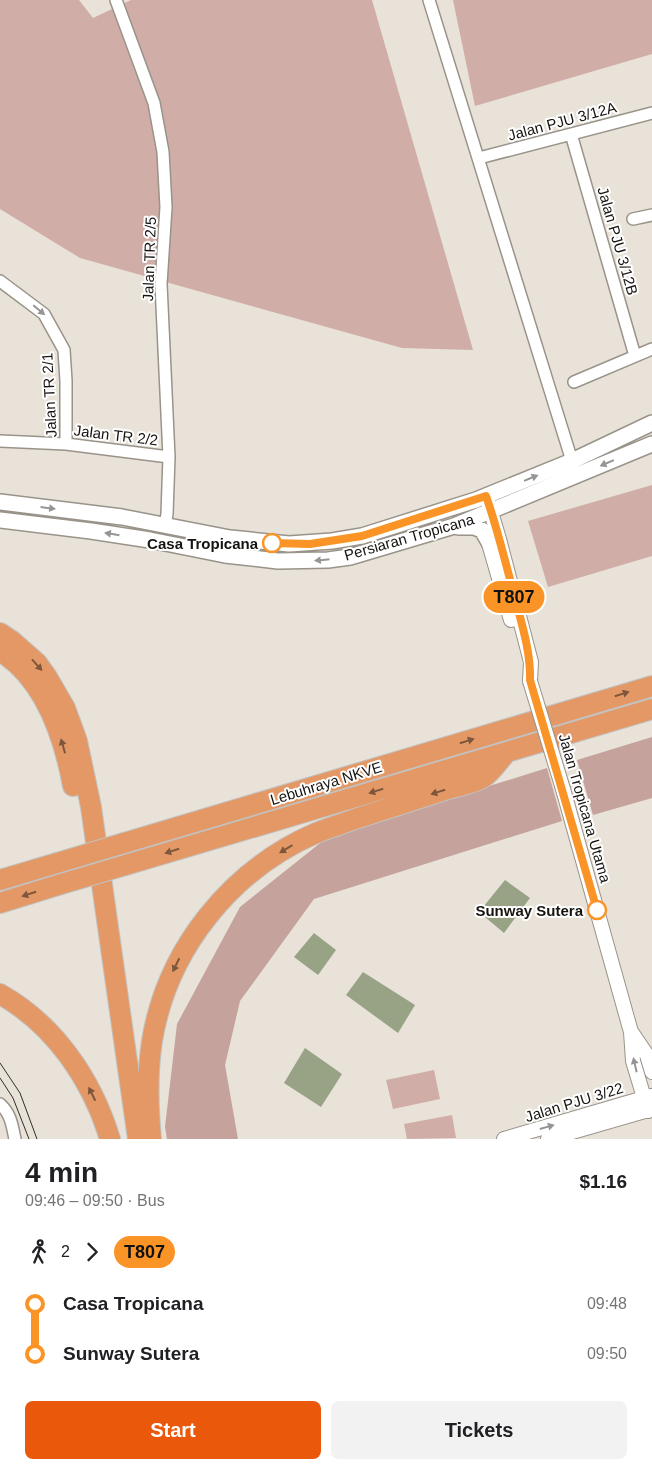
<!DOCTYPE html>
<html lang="en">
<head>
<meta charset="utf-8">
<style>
  :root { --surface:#fff; --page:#f2f2f2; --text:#202124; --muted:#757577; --accent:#ea580c }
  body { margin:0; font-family:Helvetica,sans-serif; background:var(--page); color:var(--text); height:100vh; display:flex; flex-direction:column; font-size:19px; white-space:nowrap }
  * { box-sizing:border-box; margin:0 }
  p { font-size:16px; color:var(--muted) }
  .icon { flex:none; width:28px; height:28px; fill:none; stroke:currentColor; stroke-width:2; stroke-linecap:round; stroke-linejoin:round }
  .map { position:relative; height:1139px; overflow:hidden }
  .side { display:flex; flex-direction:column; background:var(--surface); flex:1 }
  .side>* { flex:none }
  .badge { padding:0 10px; border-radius:16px; font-size:18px; line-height:32px }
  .map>.badge { position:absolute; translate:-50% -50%; box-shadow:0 0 0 2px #fff }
  .legs { display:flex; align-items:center; gap:8px; height:55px; padding:0 25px; font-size:16px }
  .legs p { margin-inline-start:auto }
  .overview { display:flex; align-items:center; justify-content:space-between; height:85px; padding:0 25px }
  h1 { font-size:28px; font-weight:700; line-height:38px }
  .primary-button { display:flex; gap:10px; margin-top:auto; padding:10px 25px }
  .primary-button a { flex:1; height:58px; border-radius:8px; background:var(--accent); color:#fff; font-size:20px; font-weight:700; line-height:58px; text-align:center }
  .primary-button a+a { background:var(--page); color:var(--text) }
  ul { padding:0 25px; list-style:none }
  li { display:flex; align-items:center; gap:18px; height:50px; font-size:19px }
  li i { display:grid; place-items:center; width:8px; height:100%; margin:0 6px; background:currentColor }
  li i::after { content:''; width:12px; height:12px; margin:-6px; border:4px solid; border-radius:50%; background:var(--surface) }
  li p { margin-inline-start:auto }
  li:first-child i { background:linear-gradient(#0000 50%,currentColor 0) }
  li:last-child i { background:linear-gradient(currentColor 50%,#0000 0) }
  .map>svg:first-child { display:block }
  .green { fill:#d1ada7 }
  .forest { fill:#c5a29c }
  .water { fill:#98a386 }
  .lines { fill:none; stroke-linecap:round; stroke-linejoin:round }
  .minor-casing { stroke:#99938a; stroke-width:14 }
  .tertiary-casing { stroke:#99938a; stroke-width:16 }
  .secondary-casing { stroke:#99938a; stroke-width:18 }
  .motorway-casing { stroke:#c2c2c1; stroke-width:22 }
  .minor { stroke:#fff; stroke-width:11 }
  .tertiary { stroke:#fff; stroke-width:14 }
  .secondary { stroke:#fff; stroke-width:15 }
  .motorway { stroke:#e49866; stroke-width:20 }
  .tram { stroke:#312e29; stroke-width:1 }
  .tertiary-bridge-casing { stroke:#99938a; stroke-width:16; stroke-linecap:butt }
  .motorway-bridge-casing { stroke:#c2c2c1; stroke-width:22; stroke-linecap:butt }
  .tertiary-bridge { stroke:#fff; stroke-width:14 }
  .motorway-bridge { stroke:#e49866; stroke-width:20 }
  .oneway { fill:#969593 }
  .oneway2 { fill:#7d563b }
  .line-1-casing { stroke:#fff; stroke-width:11 }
  .line-1 { stroke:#fa9426; stroke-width:8 }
  .stop-1-dot { fill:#fff; stroke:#fa9426; stroke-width:2.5 }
  .labels { text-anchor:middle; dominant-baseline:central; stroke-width:4; stroke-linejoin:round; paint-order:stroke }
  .street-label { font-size:15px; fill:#161410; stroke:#fff }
  .stop-label { font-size:15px; font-weight:bold; fill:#161410; stroke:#fff; text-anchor:end }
</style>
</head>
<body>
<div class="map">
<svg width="652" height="1139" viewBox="0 0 652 1139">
  <rect width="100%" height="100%" fill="#e8e2d8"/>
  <path class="green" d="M0,0H79L93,18L131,0H372L473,350L402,348L80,258L0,209Z
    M453,0H652V54L475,106Z
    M652,485V556L548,587L528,521Z
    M434,1070L440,1099L393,1109L386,1080Z
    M452,1115L456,1138L407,1139L404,1124Z"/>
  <path class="forest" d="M652,737V798L593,815L577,760Z
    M547,768L562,821L314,899L240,1001L225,1065L238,1139H167L165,1127L177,1024L240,907L329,836Z"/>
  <path class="water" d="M505,880L530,898L504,933L479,912Z
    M314,933L336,950L318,975L294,957Z
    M363,972L415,1005L398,1033L346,995Z
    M305,1048L342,1074L321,1107L284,1083Z"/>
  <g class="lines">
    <defs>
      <path id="minor" d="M116,0L154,103L163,152L166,207L161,284L169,457L167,514L165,525
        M429,0L572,461
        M571,134L635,356
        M479,158L652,113
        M633,219L652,215
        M0,281L44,314L64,350L66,381V444
        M574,382L652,349
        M0,441L66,444L169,457
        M0,1104C11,1114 12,1125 15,1139"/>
      <path id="tertiary" d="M488,502L499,539L531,662L530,681
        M486,533L511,620
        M563,789L631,1032L633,1061L648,1111
        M632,1033L647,1055L652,1072
        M504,1139L651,1096
        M548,1139L652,1109"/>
      <path id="secondary" d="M0,502L122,517L230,538L289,544L332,541L362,536L476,500L572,461L652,423
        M0,520L91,531L150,540L225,555L278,561L328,560L350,557L454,526L652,444
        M458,527H474L482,530L490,544"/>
      <path id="motorway" d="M0,633L12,641L37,663L47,677L65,708L77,741L91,807L138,1139
        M0,651C45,679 64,737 73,786
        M124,843L652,686
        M129,864L652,709
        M0,880L57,863
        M0,903L58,885
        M0,994C55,1025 92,1080 110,1139
        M151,1139C148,1107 147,1073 152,1041C167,949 231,870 316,833C328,828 342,824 355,819C386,809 417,799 448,789C458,786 476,783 484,777C492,772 500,759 507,752"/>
    </defs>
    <use href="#minor" class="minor-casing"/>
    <use href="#tertiary" class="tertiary-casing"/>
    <use href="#secondary" class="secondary-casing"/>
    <use href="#motorway" class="motorway-casing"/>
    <use href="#minor" class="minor"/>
    <use href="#tertiary" class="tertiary"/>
    <use href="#secondary" class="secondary"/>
    <use href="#motorway" class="motorway"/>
    <path class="tram" d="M0,1063L20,1093L37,1139
      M0,1078L13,1098L29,1139"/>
    <defs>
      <path id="tertiary-bridge" d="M530,681L563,789"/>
      <path id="motorway-bridge" d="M57,863L124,843
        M58,885L129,864"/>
    </defs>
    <use href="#tertiary-bridge" class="tertiary-bridge-casing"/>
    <use href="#motorway-bridge" class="motorway-bridge-casing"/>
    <use href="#tertiary-bridge" class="tertiary-bridge"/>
    <use href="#motorway-bridge" class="motorway-bridge"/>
  </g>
  <defs><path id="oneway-solid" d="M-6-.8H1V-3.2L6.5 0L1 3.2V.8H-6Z" transform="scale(1.25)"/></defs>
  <g class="oneway">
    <use href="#oneway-solid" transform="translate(39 310) rotate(40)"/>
    <use href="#oneway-solid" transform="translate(607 463) rotate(157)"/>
    <use href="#oneway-solid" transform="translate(531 478) rotate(-22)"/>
    <use href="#oneway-solid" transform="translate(48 508) rotate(7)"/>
    <use href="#oneway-solid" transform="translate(112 534) rotate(-171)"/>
    <use href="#oneway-solid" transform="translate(322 560) rotate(174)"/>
    <use href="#oneway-solid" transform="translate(635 1065) rotate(-103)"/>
    <use href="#oneway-solid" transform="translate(547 1127) rotate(-16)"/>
  </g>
  <g class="oneway2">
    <use href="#oneway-solid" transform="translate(37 665) rotate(48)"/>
    <use href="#oneway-solid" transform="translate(622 694) rotate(-17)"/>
    <use href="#oneway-solid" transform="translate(467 741) rotate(-17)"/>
    <use href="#oneway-solid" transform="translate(63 746) rotate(-106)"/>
    <use href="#oneway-solid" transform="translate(376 791) rotate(163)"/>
    <use href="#oneway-solid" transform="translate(438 792) rotate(162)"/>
    <use href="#oneway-solid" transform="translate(286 849) rotate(149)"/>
    <use href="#oneway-solid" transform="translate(172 851) rotate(163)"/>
    <use href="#oneway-solid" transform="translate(29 894) rotate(163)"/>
    <use href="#oneway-solid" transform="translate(176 965) rotate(116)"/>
    <use href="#oneway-solid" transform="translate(92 1094) rotate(-116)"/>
  </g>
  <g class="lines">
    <defs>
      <path id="line-1" d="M272,543L310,544L362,536L486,496C497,527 504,558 513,590C520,619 531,650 530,680L597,910"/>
    </defs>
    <use href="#line-1" class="line-1-casing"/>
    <use href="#line-1" class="line-1"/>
  </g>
  <g class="stop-1-dot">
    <circle cx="272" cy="543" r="9"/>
    <circle cx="597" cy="910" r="9"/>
  </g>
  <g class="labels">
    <g class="street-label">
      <text transform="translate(562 121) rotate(-15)">Jalan PJU 3/12A</text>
      <text transform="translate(618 241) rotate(74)">Jalan PJU 3/12B</text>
      <text transform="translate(149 259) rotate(-88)">Jalan TR 2/5</text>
      <text transform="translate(49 395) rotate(-93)">Jalan TR 2/1</text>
      <text transform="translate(116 435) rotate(7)">Jalan TR 2/2</text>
      <text transform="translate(409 537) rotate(-16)">Persiaran Tropicana</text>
      <text transform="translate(326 783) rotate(-17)">Lebuhraya NKVE</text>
      <text transform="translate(585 808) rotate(74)">Jalan Tropicana Utama</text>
      <text transform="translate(574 1102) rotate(-17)">Jalan PJU 3/22</text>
    </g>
    <g class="stop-label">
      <text x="258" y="543">Casa Tropicana</text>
      <text x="583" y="910">Sunway Sutera</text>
    </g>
  </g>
</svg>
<b class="badge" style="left:514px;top:597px;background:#fa9426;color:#111">T807</b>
</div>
<section class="side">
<div class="overview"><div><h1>4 min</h1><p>09:46 – 09:50 · Bus</p></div><b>$1.16</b></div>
<div class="legs"><svg class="icon" aria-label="walk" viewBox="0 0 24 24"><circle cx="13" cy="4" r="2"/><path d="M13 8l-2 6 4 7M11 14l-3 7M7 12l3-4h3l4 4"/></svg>2<svg class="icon" aria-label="forward" viewBox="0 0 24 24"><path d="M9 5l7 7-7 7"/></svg><b class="badge" style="background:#fa9426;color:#111">T807</b></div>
<ul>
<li><i style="color:#fa9426"></i><b>Casa Tropicana</b><p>09:48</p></li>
<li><i style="color:#fa9426"></i><b>Sunway Sutera</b><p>09:50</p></li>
</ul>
<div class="primary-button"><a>Start</a><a>Tickets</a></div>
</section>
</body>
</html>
